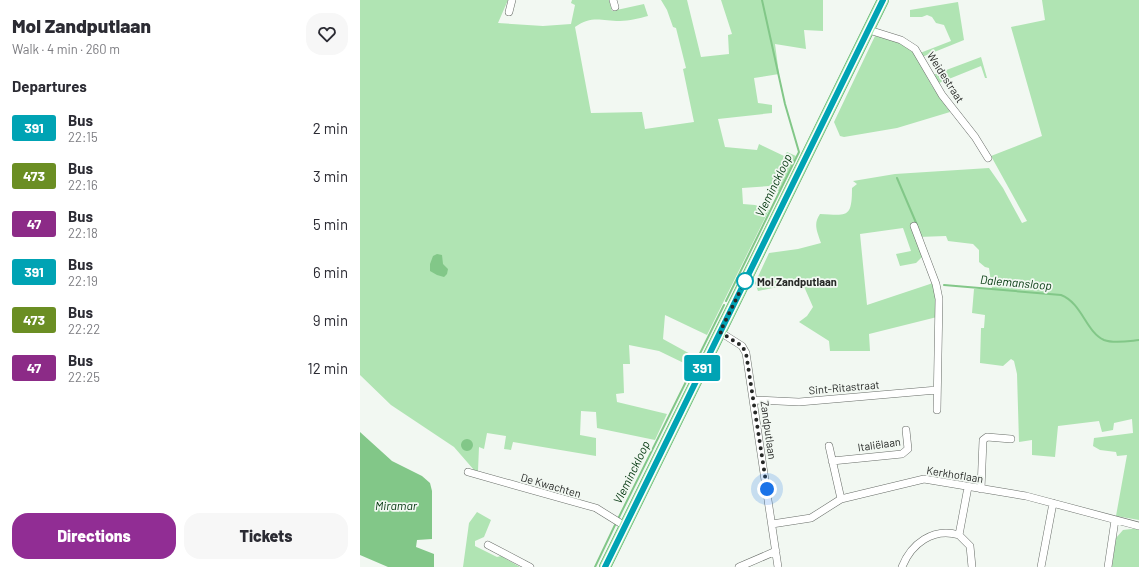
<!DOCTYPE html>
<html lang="en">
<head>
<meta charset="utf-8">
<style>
  :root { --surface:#fff; --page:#f7f7f7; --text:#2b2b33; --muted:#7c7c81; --accent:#912d94 }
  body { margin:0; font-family:Barlow,sans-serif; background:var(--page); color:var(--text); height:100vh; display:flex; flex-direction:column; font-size:15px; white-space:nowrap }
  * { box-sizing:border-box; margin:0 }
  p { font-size:13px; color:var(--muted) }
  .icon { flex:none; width:22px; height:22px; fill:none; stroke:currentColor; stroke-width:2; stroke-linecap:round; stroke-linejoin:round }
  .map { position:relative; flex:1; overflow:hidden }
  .panel { display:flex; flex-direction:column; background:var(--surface); width:360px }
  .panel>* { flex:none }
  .badge { padding:0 8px; border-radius:3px; font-size:14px; line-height:26px }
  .you { position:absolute; width:20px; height:20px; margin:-10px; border:3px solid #fff; border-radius:50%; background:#1a73e8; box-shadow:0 0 0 6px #1a73e833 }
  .map>.badge { position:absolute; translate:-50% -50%; box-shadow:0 0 0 2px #fff }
  h2 { padding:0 12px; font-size:15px; line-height:36px }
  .round { display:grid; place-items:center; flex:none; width:42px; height:42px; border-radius:16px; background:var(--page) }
  .head { display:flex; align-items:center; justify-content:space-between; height:68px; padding:0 12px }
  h1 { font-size:19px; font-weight:800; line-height:30px }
  .action { display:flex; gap:8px; margin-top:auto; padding:8px 12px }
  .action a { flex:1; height:46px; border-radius:16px; background:var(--accent); color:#fff; font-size:16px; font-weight:800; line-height:46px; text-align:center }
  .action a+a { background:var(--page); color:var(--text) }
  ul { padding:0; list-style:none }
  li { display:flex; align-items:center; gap:12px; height:48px; padding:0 12px }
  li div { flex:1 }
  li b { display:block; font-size:15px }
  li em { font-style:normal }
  li .badge { min-width:44px; font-weight:700; text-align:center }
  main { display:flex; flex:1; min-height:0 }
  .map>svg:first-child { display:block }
  .green { fill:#b0e4b3 }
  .water { fill:#82c788 }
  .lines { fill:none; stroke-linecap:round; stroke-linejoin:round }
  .stream { stroke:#82c788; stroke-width:2 }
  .street-casing { stroke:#686d68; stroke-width:8 }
  .primary-casing { stroke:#559f5f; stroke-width:12 }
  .street { stroke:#fff; stroke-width:7 }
  .primary { stroke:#a9ecb2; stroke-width:11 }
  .line-casing { stroke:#fff; stroke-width:9 }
  .line { stroke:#00a3b4; stroke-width:6 }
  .walk { stroke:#262826; stroke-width:4; stroke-dasharray:0 7.2 }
  .stop-dot { fill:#fff; stroke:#00a3b4; stroke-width:2 }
  .labels { text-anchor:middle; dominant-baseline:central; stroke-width:3.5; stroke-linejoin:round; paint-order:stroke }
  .street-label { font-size:11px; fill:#262826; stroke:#f2f8f2 }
  .stop-label { font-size:11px; font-weight:bold; fill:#262826; stroke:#f2f8f2; text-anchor:start }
  .water-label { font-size:12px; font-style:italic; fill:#00350c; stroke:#f2f8f2 }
</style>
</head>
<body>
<main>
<section class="panel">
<div class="head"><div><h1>Mol Zandputlaan</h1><p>Walk · 4 min · 260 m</p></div><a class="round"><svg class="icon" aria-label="heart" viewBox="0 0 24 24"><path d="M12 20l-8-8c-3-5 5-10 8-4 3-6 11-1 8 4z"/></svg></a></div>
<h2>Departures</h2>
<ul>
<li><span class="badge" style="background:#00a3b4;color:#fff">391</span><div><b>Bus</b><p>22:15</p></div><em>2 min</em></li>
<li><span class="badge" style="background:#6b8e23;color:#fff">473</span><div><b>Bus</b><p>22:16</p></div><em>3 min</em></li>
<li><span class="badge" style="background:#8c2b87;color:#fff">47</span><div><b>Bus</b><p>22:18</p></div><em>5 min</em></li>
<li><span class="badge" style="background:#00a3b4;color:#fff">391</span><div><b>Bus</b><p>22:19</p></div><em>6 min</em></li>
<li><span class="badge" style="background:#6b8e23;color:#fff">473</span><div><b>Bus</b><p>22:22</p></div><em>9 min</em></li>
<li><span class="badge" style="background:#8c2b87;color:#fff">47</span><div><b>Bus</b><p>22:25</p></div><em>12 min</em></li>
</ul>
<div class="action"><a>Directions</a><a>Tickets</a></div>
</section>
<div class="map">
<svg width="779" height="567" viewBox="0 0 779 567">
  <rect width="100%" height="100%" fill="#f2f8f2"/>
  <path class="green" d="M0,0H148L138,23L183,26L211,24L215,5L211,3L212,0H249L252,11L284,4L288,16C280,18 269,21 260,21C241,21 232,15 215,27L231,113L282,112L285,129L334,122L323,69L326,68L316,28L313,27L307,10L301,0H327L341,57L369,54L368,35L372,34L361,0H463V31L444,30L446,49L415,44L419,74L394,78L398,103L412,105V113L358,119L365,147L397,150L399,144L424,156L427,152L436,156L420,192L410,186L382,188L383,204L395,205L409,210L347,335L305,315L303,339L334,356L330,366L299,351L269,345L270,364H263L264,393L256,394L257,402L307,414L295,440L237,428L236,412L221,411L220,435L236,438V456L153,442L151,450L144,449L146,436L127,433L124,449L119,447L118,471L114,470L94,447L31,405L0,375Z
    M682,0H779V520L756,516L767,455L757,456L756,452L740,450L733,446L734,438L773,433L772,419L754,423L753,430L742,432L739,421L698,426L695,457L672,455V440L659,442L657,374L654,361L651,359L643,366L620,363L621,328H624L625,315L612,313L614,289H632L629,268L625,267L619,262V250L613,244L588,241L586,236L558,237L563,256L556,263L540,266L536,254L551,251L543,228L500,234L507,305L573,283L575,287L577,317L509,334L510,351H470L469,341L439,322L447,316L453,307L442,282L398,291L395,283L409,253L438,249L461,243C457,231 453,224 460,214C487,215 492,219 492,188L497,184L493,181L535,174L629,168L643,188L662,223L667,221L631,156L682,136L651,27L685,20Z
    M598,2L604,40L562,57L560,53L591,41L584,25L576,23L572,17L567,15L562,17H550V10Z
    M515,36L540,41L553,52L572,86L590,112L537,128L484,137L480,136L474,122Z
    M621,57L627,78H625L621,66L579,83L573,75Z
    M117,512L131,520L124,537L115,541V546L137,557L141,556L160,567H103L109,523Z
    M779,528V567H752L756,538L763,530Z"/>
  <path class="water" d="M77,254L82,255L83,264L88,269L87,274L84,277L77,275L70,271V264L73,256Z
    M0,432L32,461L62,476L70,483L72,491V539L57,540L56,547L74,554V567H28L0,555Z
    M101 445a6 6 0 1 1 12 0a6 6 0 1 1-12 0Z"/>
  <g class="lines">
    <path class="stream" d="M537,178L557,225
      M584,285L701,295C722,303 726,332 744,340C754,344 769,341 779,340
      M366,301L439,152L425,104L402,0
      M259,517L364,305
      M235,567L255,525"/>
    <defs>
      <path id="street" d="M253,0L255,7
        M149,12L152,0
        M509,30L541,40L555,49L582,95L615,137L628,158
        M554,226L576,284L579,299L577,410
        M360,332L382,346L386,353L418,567
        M394,400L439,402L577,390
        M469,446L481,499
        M472,461L542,454L548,449L546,430
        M108,472L236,508L265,526
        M608,487L599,535L610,546L612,567
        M621,489L623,440L627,437L651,439
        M412,524L451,518L481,499L564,479L666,496L779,526
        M128,545L170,567
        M379,567L416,551
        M542,567C551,544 573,527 599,535
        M681,567L693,503
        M748,567L755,520"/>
      <path id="primary" d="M245,567L523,0"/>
    </defs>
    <use href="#street" class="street-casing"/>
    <use href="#primary" class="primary-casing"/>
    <use href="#street" class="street"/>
    <use href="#primary" class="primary"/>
  </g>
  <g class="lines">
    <defs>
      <path id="line" d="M245,567L523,0"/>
    </defs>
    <use href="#line" class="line-casing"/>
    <use href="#line" class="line"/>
    <path class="walk" d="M385,281L360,332L382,346L386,353L407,489"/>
  </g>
  <circle class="stop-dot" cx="385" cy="281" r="8"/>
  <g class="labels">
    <g class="street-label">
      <text transform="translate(586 77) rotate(57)">Weidestraat</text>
      <text transform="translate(484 387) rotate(-5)">Sint-Ritastraat</text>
      <text transform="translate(409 430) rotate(82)">Zandputlaan</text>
      <text transform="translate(519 444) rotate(-8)">Italiëlaan</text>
      <text transform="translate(595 474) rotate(9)">Kerkhoflaan</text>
      <text transform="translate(191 485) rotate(16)">De Kwachten</text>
    </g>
    <g class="stop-label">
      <text x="397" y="281">Mol Zandputlaan</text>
    </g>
    <g class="water-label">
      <text transform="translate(413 185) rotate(-64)">Vleminckloop</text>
      <text transform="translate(656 282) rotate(5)">Dalemansloop</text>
      <text transform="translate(271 472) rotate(-64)">Vleminckloop</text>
      <text x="36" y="505">Miramar</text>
    </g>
  </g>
</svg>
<div class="you" style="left:407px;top:489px"></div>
<b class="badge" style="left:342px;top:368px;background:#00a3b4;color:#fff">391</b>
</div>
</main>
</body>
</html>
